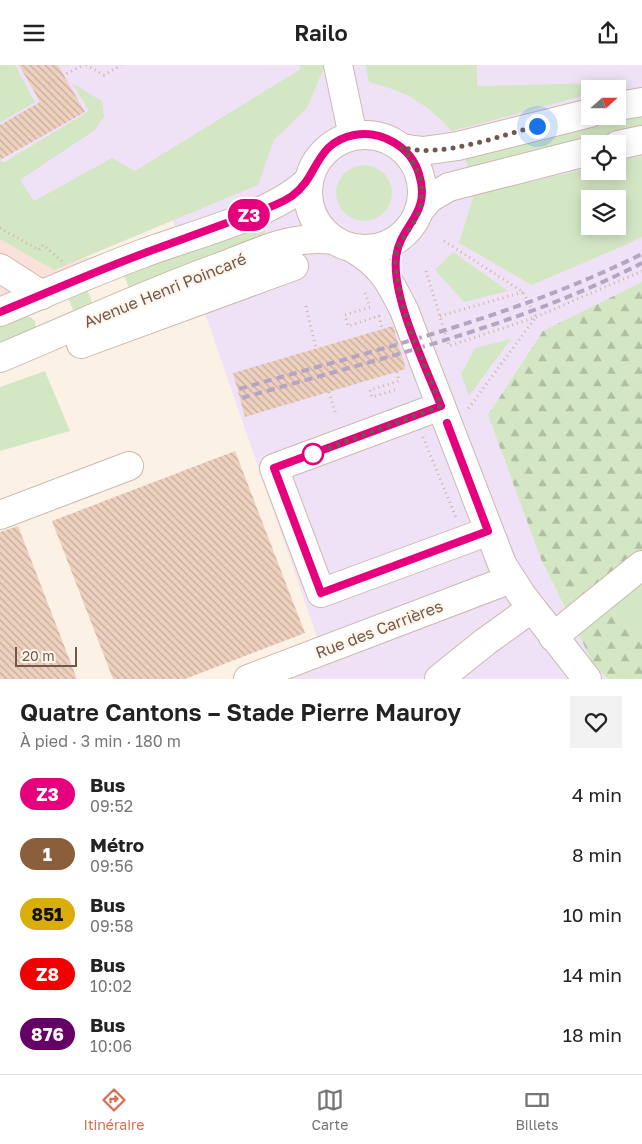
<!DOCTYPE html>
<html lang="fr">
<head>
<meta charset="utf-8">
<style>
  :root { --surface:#fff; --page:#f2f2f2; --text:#222; --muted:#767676; --line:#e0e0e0; --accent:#dc6d53 }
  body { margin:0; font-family:"Golos Text",sans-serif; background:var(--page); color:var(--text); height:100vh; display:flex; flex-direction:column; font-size:19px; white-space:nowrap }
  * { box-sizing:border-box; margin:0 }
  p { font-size:16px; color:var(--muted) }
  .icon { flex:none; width:28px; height:28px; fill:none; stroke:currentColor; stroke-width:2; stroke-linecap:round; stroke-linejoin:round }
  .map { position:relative; height:614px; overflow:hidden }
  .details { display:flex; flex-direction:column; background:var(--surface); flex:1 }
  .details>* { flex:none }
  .badge { padding:0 10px; border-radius:16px; font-size:18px; line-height:32px }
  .needle { width:32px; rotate:69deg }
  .controls { position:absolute; left:581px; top:15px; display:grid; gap:10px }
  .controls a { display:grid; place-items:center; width:45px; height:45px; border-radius:0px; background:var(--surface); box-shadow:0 2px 12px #0003; font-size:25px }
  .scale { position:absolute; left:15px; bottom:12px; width:62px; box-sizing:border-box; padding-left:5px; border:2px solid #72584c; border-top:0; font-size:14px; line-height:18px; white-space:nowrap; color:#72584c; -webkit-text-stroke:4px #fef6eb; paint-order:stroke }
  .you { position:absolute; width:25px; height:25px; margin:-12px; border:4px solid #fff; border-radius:50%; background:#1a73e8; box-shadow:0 0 0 8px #1a73e833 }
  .map>.badge { position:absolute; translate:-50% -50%; box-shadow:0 0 0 2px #fff }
  .round { display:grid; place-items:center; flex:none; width:52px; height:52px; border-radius:0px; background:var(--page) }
  .overview { display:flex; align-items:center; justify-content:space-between; height:85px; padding:0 20px }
  h1 { font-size:24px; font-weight:600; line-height:38px }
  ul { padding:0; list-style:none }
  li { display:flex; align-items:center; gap:15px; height:60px; padding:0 20px }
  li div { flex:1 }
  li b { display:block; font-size:19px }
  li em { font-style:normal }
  li .badge { min-width:55px; font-weight:700; text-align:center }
  header { display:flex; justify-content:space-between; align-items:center; height:65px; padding:0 20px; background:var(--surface); font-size:22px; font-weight:600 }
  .tabs { display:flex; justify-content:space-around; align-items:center; height:70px; border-top:1px solid var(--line); background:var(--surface); font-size:14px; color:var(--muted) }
  .tabs a { display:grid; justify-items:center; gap:2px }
  .tabs .on { color:var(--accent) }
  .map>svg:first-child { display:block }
  .commercial { fill:#fae2da }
  .education { fill:#efe2f7; fill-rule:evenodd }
  .grass { fill:#d4e7c5; fill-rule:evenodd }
  .forest { fill:url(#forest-firs) }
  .building { fill:url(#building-back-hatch) }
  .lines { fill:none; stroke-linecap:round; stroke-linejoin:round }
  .minor-casing { stroke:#ccb9ac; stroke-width:30 }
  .path { stroke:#d3b4a2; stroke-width:3; stroke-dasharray:1 4; stroke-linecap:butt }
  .minor { stroke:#fff; stroke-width:28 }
  .rail { stroke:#b4a5c3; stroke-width:4; stroke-dasharray:8 5; stroke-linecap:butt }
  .line-casing { stroke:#fff; stroke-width:11 }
  .line { stroke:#e6007e; stroke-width:8 }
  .walk { stroke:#72584c; stroke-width:5; stroke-dasharray:0 9 }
  .stop-dot { fill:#fff; stroke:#e6007e; stroke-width:2.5 }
  .labels { text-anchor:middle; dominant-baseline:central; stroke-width:4.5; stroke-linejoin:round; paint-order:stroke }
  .street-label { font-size:16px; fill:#72584c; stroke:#fef6eb }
</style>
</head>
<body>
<header><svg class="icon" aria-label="menu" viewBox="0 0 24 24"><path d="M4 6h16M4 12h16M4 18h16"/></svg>Railo<svg class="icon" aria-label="share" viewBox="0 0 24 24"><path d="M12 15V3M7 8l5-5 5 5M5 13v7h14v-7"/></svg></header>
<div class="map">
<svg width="642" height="614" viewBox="0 0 642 614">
  <defs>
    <pattern id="forest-firs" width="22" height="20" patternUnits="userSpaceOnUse" patternTransform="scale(1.25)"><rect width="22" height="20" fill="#d4e7c5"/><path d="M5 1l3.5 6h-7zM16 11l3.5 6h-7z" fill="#b0bea2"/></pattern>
    <pattern id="building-back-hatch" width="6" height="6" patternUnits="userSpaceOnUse" patternTransform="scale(1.25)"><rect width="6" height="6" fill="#eed0bf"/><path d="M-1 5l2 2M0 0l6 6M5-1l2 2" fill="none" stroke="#c5ac9d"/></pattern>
  </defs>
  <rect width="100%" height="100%" fill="#fbf2e5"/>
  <path class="commercial" d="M0,142L54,172L90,194L0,231Z"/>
  <path class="education" d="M0,0H642V614H270L324,592L164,130L0,142ZM590,24H618V51H590ZM590,79H618V106H590ZM590,134H618V161H590Z"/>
  <path class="grass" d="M0,0H15L35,37L0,58Z
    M300,0H325L307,43L274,75L258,120L54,205L0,174V94L3,98L89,46L72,18L102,36L104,52L95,65L20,115L34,136L112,93L135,106L299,5Z
    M365,0H477V21L600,18V24H590V29L452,66C423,36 409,28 369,17Z
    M642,45V66L469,107L464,88Z
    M642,91V172L632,177L532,220L459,178L474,130L590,103V106H618V96ZM590,134H618V161H590Z
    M336 128a28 28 0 1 1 56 0a28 28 0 1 1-56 0Z
    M260,153L268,175L131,227L121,204Z
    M453,187L508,226L464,237L435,205Z
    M85,220L95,244L76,252L66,228Z
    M24,252H30L35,256L36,264L0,281V261Z
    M511,274L469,331L461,309L475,283Z
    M45,306L70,366L0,386V322Z
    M642,522V579L613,548Z"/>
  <path class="forest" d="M642,217V522L613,548L642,579V614H608L593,598L541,494L488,350L543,266Z"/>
  <path class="building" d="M19,0H58L85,47L0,95V60L40,37Z
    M393,261L406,304L245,352L233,308Z
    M235,386L305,568L185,614H113L52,456Z
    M18,461L62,575L77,614H0V467Z"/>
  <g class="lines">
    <defs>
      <path id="minor" d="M338,0L353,71
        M618,41L642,37
        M308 127a57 57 0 1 1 114 0a57 57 0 1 1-114 0Z
        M618,80L642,75
        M401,83L423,86L458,81L590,48
        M418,147L430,133L449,122L590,86
        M352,183C381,199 390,217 404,245L502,499L521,529L587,614
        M0,203L42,230
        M0,247C48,227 95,206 144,188C191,170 275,150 309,115
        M81,279L294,201
        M0,293C72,263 143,230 217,203C255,189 292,169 333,175
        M441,341L274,403L321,528L489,466
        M0,450L129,401
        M553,572L642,500
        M248,614L511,514
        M439,614L485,577L532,543"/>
    </defs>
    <use href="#minor" class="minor-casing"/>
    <path class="path" d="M86,0L104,10L121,0
      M49,18L83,0
      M0,163L39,185L43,180L62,196
      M444,176L523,227L536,252L468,344
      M426,206L449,281L536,252L642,206
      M365,228L370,242L345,250L348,261L379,251L382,264
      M306,241L316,283
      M440,251L523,227
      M395,325L372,332L370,325L399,316L397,307
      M329,327L336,350
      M423,372L457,455"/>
    <use href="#minor" class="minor"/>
    <path class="rail" d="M239,324C375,285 515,252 642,189
      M242,333C377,294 517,262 642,198"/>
  </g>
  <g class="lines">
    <defs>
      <path id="line" d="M0,247C54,225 107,201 161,182C189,172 216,162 243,152C260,146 277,141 292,131C319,112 314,78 354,70C382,65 411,82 419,109C432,150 399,160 396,193C392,234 426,302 441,341L274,403L321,528L488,466L447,358"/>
    </defs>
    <use href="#line" class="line-casing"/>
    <use href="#line" class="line"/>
    <path class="walk" d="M313,389L441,341C424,297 400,251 396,203C394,179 404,174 415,155C429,130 421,102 401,82C440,94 498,71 537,61"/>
  </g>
  <circle class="stop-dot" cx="313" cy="389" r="10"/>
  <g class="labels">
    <g class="street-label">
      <text transform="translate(165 225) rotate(-22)">Avenue Henri Poincaré</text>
      <text transform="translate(379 564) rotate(-21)">Rue des Carrières</text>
    </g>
  </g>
</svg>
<div class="controls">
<a><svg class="needle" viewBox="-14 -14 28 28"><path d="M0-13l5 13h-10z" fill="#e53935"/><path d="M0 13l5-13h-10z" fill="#767676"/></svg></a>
<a><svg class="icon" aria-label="locate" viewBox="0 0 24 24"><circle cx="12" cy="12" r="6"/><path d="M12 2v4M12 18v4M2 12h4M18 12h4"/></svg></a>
<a><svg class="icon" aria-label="layers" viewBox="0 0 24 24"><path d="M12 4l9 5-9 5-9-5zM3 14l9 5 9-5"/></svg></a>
</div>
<div class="scale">20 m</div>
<div class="you" style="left:537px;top:61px"></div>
<b class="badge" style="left:249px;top:150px;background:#e6007e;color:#fff">Z3</b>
</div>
<section class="details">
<div class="overview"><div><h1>Quatre Cantons – Stade Pierre Mauroy</h1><p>À pied · 3 min · 180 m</p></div><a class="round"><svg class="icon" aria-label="heart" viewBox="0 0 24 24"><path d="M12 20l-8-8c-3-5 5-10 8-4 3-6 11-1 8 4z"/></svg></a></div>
<ul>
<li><span class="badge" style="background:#e6007e;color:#fff">Z3</span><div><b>Bus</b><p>09:52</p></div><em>4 min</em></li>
<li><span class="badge" style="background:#8b5e3c;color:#fff">1</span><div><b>Métro</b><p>09:56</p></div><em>8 min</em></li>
<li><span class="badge" style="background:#d9ae0a;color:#111">851</span><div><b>Bus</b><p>09:58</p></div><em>10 min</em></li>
<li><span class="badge" style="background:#f00000;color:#fff">Z8</span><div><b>Bus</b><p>10:02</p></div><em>14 min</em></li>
<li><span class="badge" style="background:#606;color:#fff">876</span><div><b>Bus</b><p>10:06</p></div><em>18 min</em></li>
</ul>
</section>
<nav class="tabs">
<a class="on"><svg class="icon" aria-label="directions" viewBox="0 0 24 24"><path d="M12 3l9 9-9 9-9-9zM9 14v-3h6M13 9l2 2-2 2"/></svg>Itinéraire</a>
<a><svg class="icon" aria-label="map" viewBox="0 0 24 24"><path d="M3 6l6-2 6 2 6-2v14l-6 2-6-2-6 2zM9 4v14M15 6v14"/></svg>Carte</a>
<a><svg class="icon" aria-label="tickets" viewBox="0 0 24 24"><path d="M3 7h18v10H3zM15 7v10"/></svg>Billets</a>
</nav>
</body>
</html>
